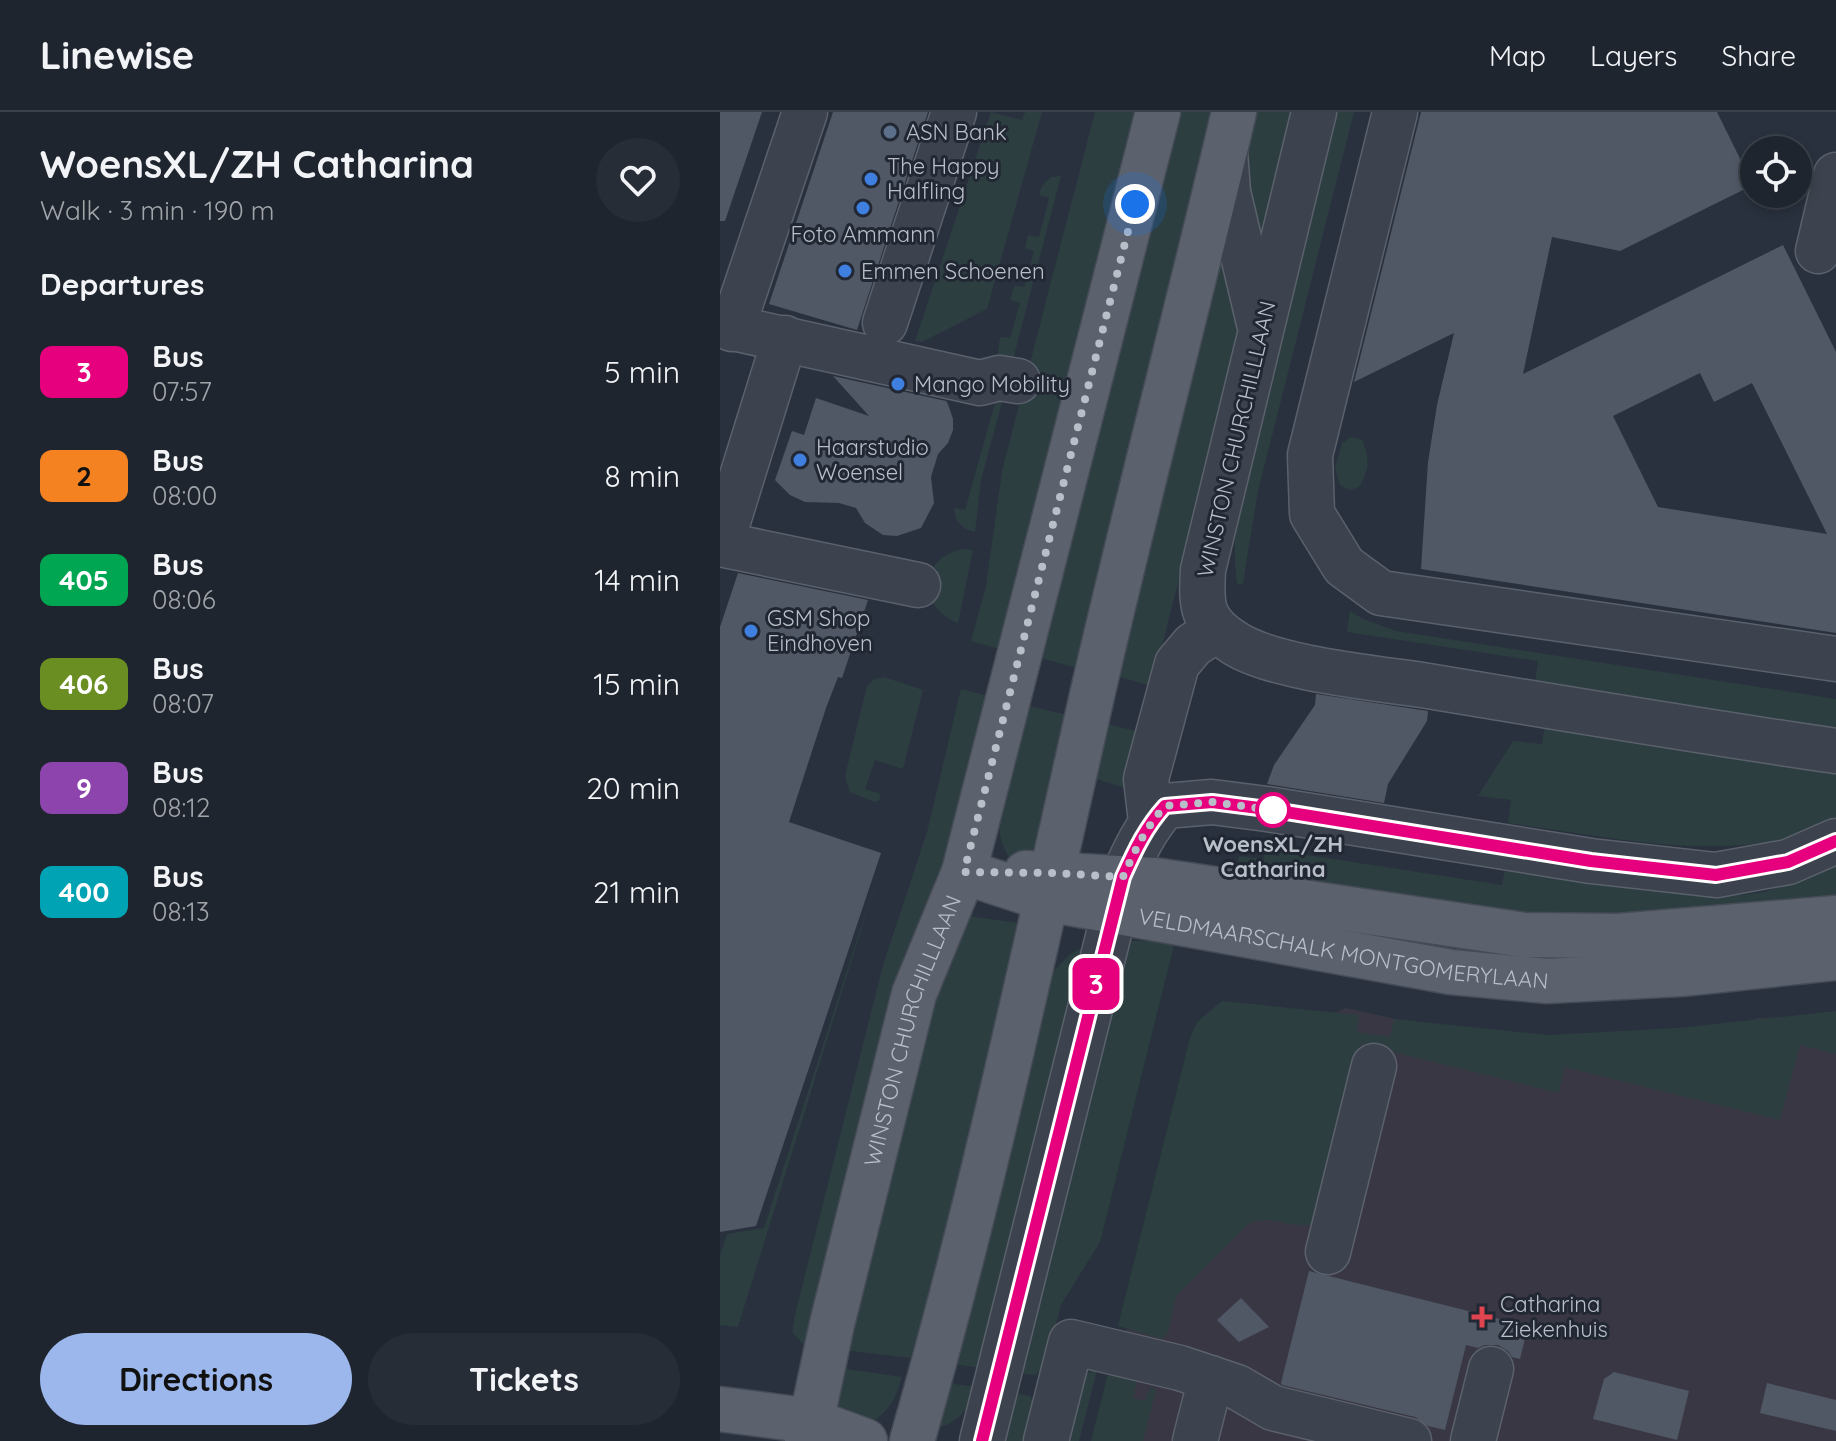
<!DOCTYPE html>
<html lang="en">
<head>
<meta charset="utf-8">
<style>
  :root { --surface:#1f252e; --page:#272d36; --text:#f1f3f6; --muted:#a1a5aa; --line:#3c424a; --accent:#9bb7ec }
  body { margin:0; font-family:Quicksand,sans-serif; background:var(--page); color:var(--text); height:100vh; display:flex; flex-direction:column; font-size:30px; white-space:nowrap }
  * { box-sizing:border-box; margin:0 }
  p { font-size:26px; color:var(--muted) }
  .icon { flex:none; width:44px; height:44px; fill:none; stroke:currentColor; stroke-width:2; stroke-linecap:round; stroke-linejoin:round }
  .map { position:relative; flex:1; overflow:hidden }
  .drawer { display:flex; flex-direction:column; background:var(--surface); width:720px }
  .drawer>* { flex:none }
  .badge { padding:0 16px; border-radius:12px; font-size:28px; line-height:52px }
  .tools { position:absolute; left:1020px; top:24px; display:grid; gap:16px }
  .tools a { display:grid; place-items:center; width:72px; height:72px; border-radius:50%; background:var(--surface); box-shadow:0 4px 12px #0003,0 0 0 2px var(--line); font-size:40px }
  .you { position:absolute; width:40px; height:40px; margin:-20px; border:6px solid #fff; border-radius:50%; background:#1a73e8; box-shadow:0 0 0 12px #1a73e833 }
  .map>.badge { position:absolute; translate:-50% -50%; box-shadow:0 0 0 4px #fff }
  h2 { padding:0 40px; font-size:30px; line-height:72px }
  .round { display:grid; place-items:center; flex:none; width:84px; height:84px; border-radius:42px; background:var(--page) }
  .headline { display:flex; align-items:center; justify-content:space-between; height:136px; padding:0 40px }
  h1 { font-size:38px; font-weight:700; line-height:60px }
  .action { display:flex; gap:16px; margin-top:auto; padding:16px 40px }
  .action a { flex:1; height:92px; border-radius:48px; background:var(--accent); color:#111; font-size:32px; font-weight:700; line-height:92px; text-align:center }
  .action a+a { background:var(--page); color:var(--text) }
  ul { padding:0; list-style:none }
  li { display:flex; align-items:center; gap:24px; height:104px; padding:0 40px }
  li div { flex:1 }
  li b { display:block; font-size:30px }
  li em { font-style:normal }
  li .badge { min-width:88px; font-weight:700; text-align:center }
  header { display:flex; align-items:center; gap:48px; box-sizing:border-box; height:112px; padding:0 40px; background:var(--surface); border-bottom:2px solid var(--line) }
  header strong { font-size:38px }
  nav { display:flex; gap:44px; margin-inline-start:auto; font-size:28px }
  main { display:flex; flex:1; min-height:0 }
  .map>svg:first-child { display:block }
  .medical { fill:#393743 }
  .green { fill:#2c3e40 }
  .building { fill:#505866; fill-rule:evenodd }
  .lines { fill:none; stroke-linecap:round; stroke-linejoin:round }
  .minor-casing { stroke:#5b616c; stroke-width:47 }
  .major-casing { stroke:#464c57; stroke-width:47 }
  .minor { stroke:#3d434e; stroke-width:44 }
  .major { stroke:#5b626e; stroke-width:44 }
  .line-casing { stroke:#fff; stroke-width:18 }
  .line { stroke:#e6007e; stroke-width:12 }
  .walk { stroke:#b9bfc9; stroke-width:8; stroke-dasharray:0 14.4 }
  .service-dot { fill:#5c6f8a; stroke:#222833; stroke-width:3 }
  .shop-dot { fill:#3f7fe0; stroke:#222833; stroke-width:3 }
  .stop-dot { fill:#fff; stroke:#e6007e; stroke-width:4 }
  .health-dot { fill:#e0444e; stroke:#222833; stroke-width:3 }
  .labels { text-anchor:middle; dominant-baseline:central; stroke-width:6; stroke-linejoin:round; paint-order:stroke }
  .poi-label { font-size:22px; fill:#b9bfc9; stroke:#222833; text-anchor:start }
  .street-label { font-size:22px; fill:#b9bfc9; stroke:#222833 }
  .stop-label { font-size:22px; font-weight:bold; fill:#b9bfc9; stroke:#222833 }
</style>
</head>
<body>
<header>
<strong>Linewise</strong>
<nav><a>Map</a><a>Layers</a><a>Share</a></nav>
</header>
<main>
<section class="drawer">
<div class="headline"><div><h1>WoensXL/ZH Catharina</h1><p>Walk · 3 min · 190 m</p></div><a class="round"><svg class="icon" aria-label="heart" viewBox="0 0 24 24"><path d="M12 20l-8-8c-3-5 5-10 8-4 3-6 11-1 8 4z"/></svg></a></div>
<h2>Departures</h2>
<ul>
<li><span class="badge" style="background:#e6007e;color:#fff">3</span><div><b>Bus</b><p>07:57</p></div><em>5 min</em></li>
<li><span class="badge" style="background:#f58220;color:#111">2</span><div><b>Bus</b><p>08:00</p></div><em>8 min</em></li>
<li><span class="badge" style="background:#00a651;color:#fff">405</span><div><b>Bus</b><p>08:06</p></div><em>14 min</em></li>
<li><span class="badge" style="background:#6b8e23;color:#fff">406</span><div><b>Bus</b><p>08:07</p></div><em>15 min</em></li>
<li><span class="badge" style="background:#8e44ad;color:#fff">9</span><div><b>Bus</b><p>08:12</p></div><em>20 min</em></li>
<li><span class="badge" style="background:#00a3b4;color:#fff">400</span><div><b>Bus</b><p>08:13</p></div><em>21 min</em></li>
</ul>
<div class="action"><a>Directions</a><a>Tickets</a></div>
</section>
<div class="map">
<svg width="1116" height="1329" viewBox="0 0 1116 1329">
  <rect width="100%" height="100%" fill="#29313e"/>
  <path class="medical" d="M626,896L861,948L1039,906L1116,904V1329H378L440,1082L596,909Z"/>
  <path class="green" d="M271,0L302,8L305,0H322L267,197L202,230L195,229Z
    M375,0H418L283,538L251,529L266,474L282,359Z
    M454,0H491L486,72L368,559L317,545Z
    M528,0H576L537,155L514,52Z
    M614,0H634L538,379L523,471L521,473L517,471C507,397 534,314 552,243C573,162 593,81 614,0Z
    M341,64L290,259L277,248L280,225L290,226L300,191L290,188L295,173L304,175L314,139L305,136L308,123L319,125L329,86L319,83L322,74L331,65Z
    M499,107L524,209L432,574L391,563Z
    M286,276L261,368L255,420C241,417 235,409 234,396L245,398L275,291L265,288Z
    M631,325L642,328C650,346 650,358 639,375L630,378L620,373L615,356L622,331Z
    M243,437L253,438L238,511C197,496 199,445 243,437Z
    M630,499L643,507L676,519L1116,587V617L815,572L818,549L627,520Z
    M164,565L203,578L183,657L155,648L145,677L161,682L159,688L155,690L130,680L125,664L147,574L154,567Z
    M241,577L272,585L237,712L184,851L86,1232L82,1231L72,1220L75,1203L163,853L207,720Z
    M306,593L347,603L321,746L289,747L281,728L278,708Z
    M382,611L421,620L406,676L376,667Z
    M825,613L1116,656V712C1011,755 895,725 788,711L791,688L758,684L793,629L822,632Z
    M561,739L782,773L787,748L993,781L1022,783L1045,780L1116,753V788L954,804H802L516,762L519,744L543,747L545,742L559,744Z
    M164,744L18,1215L0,1213V1143L7,1122L44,1116Z
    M249,804L305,812L211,1187L190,1246L124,1238L217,861Z
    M407,829H455L380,1130L341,1193L326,1254L315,1263L297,1261Z
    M360,837H363L261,1256L232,1252L332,861L349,843Z
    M502,889L639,903L637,920L670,925L674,907L828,923L958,916L1116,899V942L1080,933L1060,1008L844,955L839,981L641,932L599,1102L589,1113C563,1116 553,1101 528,1112L456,1184L448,1221L442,1227L398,1214L470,926L477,910Z
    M378,1255L359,1329H344L365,1263Z
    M120,1256L182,1265C177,1283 170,1299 153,1309L110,1296Z
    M388,1262L417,1270L413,1286L425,1289L430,1275L436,1277L423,1329H371Z
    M227,1271L257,1275C250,1295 238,1312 216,1316Z
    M292,1280L310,1284L314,1291L308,1329H280Z"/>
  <path class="building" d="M0,0H42L5,109H0Z
    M113,0H208L137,218L49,192Z
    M701,0H997L1033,73L900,139L832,125L803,262L1063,133L1116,240V521L701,457L708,350L717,293L734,221L634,270ZM980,261L994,290L1032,271L1107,422L938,395L893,304Z
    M113,264L226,289L228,292L233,307V318L228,331L218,342L211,365L214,391L201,416L177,424L163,423L145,411L136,396L119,391L85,390L70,383L55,368L72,319L84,323L96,286L149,304Z
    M18,461L148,488L122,566L118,565L106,596L69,710L161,741L36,1114L0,1120V515Z
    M596,582L708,599L707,609L668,672L664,691L547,672L554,653L595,593Z
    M589,1159L808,1214L800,1247L792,1245L788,1239L778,1233H765L758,1236L746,1233L725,1318L708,1314L695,1305L562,1273L561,1271Z
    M521,1186L549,1215L519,1230L497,1208Z
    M894,1260L969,1279L957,1328L873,1307L884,1267Z
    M1047,1271L1116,1288V1319L1040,1301Z"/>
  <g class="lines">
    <defs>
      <path id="minor" d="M594,0L483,458C481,494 481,509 513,530C551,556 654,566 702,573C840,596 978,619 1116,639
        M675,0L590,343L592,402L624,454L661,481L1116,547
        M505,40L508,80L539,211
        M1098,139L1116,63
        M165,211L234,0
        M0,213L260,271L279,266L298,269
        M12,217L85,0
        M0,432L198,473
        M1,432L65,226
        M431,710L426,667L457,552L473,533L496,518
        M608,1140L654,954
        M262,1329L403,765C415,738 426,715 445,694L492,690L547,697L871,749L996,763L1068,750L1116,729
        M326,1329L351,1230L460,1256L517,1275L553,1296L689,1329
        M475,1329L491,1266
        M753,1329L771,1257"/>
      <g id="major">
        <path id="s1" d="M244,760L327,787L731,860L827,869L961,862L1116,846"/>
        <path d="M306,761L434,768L804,823L898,824L1116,806"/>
        <path d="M0,1297L91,1309L145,1329"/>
        <path id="s2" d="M87,1329L112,1212L194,882L244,760L438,0"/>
        <path d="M192,1329C262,1085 315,836 371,588C416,391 468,196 514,0"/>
      </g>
    </defs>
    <use href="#minor" class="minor-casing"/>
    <use href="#major" class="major-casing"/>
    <use href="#minor" class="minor"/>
    <use href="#major" class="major"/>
  </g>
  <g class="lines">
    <defs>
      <path id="line" d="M262,1329L403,765C415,738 426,715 445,694L492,690L547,697L871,749L996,763L1068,750L1116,729"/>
    </defs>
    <use href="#line" class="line-casing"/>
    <use href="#line" class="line"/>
    <path class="walk" d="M415,92L244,760L333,761L403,765C415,738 426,715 445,694L492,690L553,698"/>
  </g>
  <circle class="service-dot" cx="170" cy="20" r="8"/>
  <g class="shop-dot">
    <circle cx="151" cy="67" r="8"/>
    <circle cx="143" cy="96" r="8"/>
    <circle cx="125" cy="159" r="8"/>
    <circle cx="178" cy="272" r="8"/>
    <circle cx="80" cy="348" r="8"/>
    <circle cx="31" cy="519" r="8"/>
  </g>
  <circle class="stop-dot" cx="553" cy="698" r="16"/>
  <path class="health-dot" d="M758 1193h8v8h8v8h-8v8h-8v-8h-8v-8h8z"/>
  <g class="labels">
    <g class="poi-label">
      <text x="186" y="20">ASN Bank</text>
      <text x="167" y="54">The Happy<tspan x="167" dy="25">Halfling</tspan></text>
      <text x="143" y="122" text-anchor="middle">Foto Ammann</text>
      <text x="141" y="159">Emmen Schoenen</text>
      <text x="194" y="272">Mango Mobility</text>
      <text x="96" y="335">Haarstudio<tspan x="96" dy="25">Woensel</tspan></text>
      <text x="47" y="506">GSM Shop<tspan x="47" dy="25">Eindhoven</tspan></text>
      <text x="780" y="1192">Catharina<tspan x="780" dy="25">Ziekenhuis</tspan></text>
    </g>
    <g class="street-label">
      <text transform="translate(516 327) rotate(-77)">WINSTON CHURCHILLLAAN</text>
      <text stroke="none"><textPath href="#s1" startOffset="388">VELDMAARSCHALK MONTGOMERYLAAN</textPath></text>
      <text stroke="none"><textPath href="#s2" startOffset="424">WINSTON CHURCHILLLAAN</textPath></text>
    </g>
    <g class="stop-label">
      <text x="553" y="732">WoensXL/ZH<tspan x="553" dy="25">Catharina</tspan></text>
    </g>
  </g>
</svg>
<div class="tools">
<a><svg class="icon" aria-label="locate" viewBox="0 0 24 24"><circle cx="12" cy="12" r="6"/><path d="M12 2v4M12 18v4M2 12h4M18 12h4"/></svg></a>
</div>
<div class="you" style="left:415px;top:92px"></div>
<b class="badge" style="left:376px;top:872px;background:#e6007e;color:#fff">3</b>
</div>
</main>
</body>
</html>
